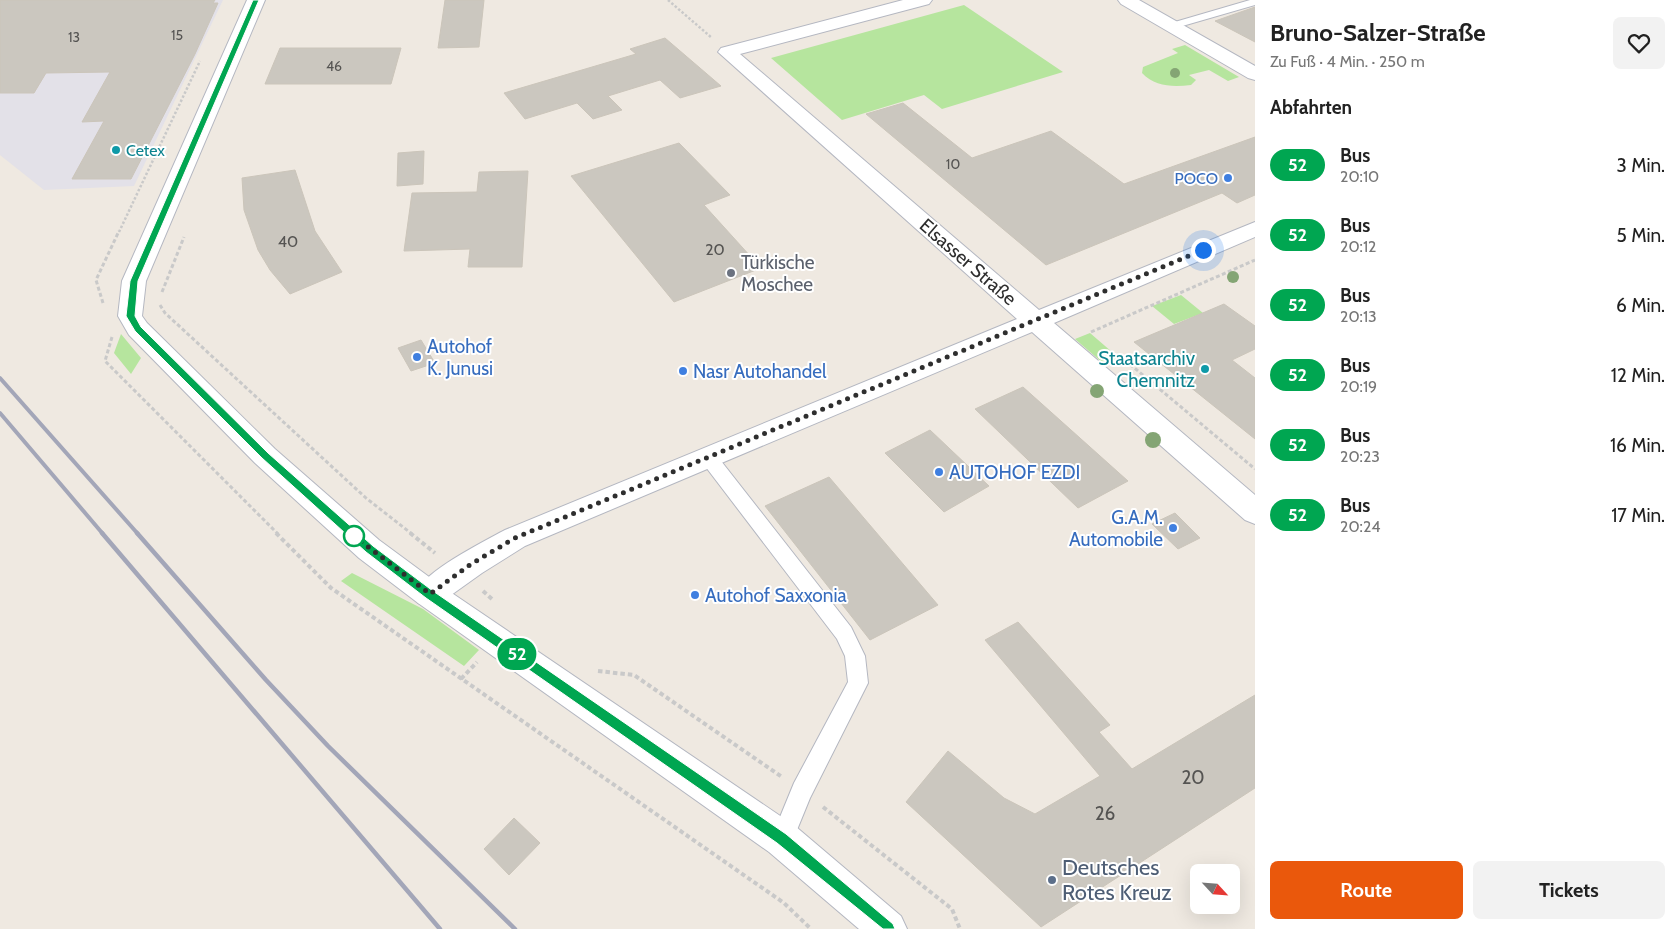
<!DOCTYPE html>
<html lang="de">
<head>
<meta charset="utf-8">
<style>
  :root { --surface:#fff; --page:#f2f2f2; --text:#222; --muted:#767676; --accent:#ea580c }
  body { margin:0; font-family:Cabin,sans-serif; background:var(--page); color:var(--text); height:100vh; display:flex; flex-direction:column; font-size:19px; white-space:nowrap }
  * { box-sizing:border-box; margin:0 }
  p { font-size:16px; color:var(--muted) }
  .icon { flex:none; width:28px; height:28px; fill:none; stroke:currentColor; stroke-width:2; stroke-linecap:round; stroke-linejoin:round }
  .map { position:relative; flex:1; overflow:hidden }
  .drawer { display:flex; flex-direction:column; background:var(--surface); width:425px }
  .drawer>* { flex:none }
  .badge { padding:0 10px; border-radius:16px; font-size:18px; line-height:32px }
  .needle { width:32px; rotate:116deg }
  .tools { position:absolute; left:1190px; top:864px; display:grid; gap:10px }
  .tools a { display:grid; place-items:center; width:50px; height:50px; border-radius:8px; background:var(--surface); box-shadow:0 5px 20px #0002; font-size:25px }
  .you { position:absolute; width:25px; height:25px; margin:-12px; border:4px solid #fff; border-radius:50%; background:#1a73e8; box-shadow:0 0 0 8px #1a73e833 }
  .map>.badge { position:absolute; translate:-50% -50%; box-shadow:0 0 0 2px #fff }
  h2 { padding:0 15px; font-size:19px; line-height:45px }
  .round { display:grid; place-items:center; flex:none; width:52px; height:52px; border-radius:8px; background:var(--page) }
  .summary { display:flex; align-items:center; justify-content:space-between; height:85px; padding:0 15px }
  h1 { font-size:24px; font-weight:800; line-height:38px }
  .cta { display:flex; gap:10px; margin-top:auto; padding:10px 15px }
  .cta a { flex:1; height:58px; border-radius:8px; background:var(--accent); color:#fff; font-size:20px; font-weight:800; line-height:58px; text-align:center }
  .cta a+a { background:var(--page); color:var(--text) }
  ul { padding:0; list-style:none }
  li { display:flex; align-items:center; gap:15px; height:70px; padding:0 15px }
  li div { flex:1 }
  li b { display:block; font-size:19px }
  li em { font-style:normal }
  li .badge { min-width:55px; font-weight:700; text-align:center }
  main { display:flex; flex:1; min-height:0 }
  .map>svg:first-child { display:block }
  .industrial { fill:#e3e1e8 }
  .green { fill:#b6e59e }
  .building { fill:#cbc7bf; stroke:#cbc5ba }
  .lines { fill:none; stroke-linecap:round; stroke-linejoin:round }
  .lane-casing { stroke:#b4b7c1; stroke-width:2 }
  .street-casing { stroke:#b4b7c1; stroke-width:2 }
  .secondary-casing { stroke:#b4b7c1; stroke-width:2 }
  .path-far2 { stroke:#c9c9c9; stroke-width:2.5; stroke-dasharray:2.5 2; stroke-linecap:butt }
  .path-far1 { stroke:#c9c9c9; stroke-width:3; stroke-dasharray:4 2.5; stroke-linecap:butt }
  .path { stroke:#c9c9c9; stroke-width:4; stroke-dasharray:4.5 3; stroke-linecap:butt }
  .lane { fill:#fff; fill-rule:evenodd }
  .street { fill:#fff; fill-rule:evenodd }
  .secondary { fill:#fff; fill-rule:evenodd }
  .rail-far1 { stroke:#a3a6b8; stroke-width:4 }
  .rail { stroke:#a3a6b8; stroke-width:4.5 }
  .tree { fill:#84a574 }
  .line { fill:#00a651; stroke:#fff }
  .walk { stroke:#2e2e2e; stroke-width:5; stroke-dasharray:0 9 }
  .culture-dot { fill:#0f9aa8; stroke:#fff; stroke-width:2 }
  .shop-dot { fill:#3f7fe0; stroke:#fff; stroke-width:2 }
  .worship-dot { fill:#6b7280; stroke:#fff; stroke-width:2 }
  .stop-dot { fill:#fff; stroke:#00a651; stroke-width:2.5 }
  .service-dot { fill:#5c6f8a; stroke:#fff; stroke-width:2 }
  .labels { text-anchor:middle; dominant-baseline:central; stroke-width:4; stroke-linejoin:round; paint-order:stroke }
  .far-number-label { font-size:14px; fill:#555452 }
  .far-culture-label { font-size:16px; fill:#0d838f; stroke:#fff; text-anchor:start }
  .far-shop-label { font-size:16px; fill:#366cbe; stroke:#fff; text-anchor:end }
  .number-label { font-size:16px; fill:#555452 }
  .worship-label { font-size:19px; fill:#5b616d; stroke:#fff; text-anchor:start }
  .street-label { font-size:19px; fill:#2e2e2e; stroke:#fff }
  .shop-label { font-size:19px; fill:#366cbe; stroke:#fff; text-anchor:start }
  .culture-label { font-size:19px; fill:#0d838f; stroke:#fff; text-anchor:end }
  .near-number-label { font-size:19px; fill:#555452 }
  .near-service-label { font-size:22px; fill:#4e5e75; stroke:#fff; text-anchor:start }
</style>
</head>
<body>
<main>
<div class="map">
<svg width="1255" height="929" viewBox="0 0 1255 929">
  <rect width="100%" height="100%" fill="#efe9e1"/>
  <path class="industrial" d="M0,0H223L134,186L44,190L0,155Z"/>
  <path class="green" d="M964,5L1063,72L942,109L924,95L842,120L771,58Z
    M1185,45L1239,77L1228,81L1209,70L1189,75L1196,80L1191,85C1173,87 1155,87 1142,73L1143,67L1178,53L1172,49Z
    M1181,295L1203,313L1174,324L1152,306Z
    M1090,333L1119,358L1104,364L1075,339Z
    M121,334L141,358L131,374L114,353Z
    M352,573L423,609L479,650L464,666L341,581Z"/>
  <path class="building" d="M0,0H215L213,3H218L195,54L131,179H72L104,121L82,122L110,72L46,73L34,93H0Z
    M445,0H484L479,47L438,48Z
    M1255,7V42L1215,21Z
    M665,38L721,86L680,98L660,80L608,96L622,110L593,119L577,103L525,119L504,93L636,54L630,49Z
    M280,48H401L391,84H265Z
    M903,103L972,158L1051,131L1124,184L1255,137V195L1237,203L1222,193L1046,265L866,114Z
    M679,143L730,195L704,205L761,268L674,302L571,176Z
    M424,151L423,184L397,186L398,153Z
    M295,170L315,231L342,272L290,294L270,270L258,250L244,210L242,178Z
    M528,171L522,267H468L470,249L404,251L412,193L477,192L479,172Z
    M1224,304L1255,326V349L1232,360L1255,378V439L1134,342Z
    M421,340L435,363L411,371L398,348Z
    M1023,387L1128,481L1078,508L975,409Z
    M930,430L989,486L944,512L885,453Z
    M829,477L938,605L870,640L765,506Z
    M1175,513L1200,538L1178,549L1152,524Z
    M1018,622L1110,725L1099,732L1132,769L1255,695V788L1041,927L906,802L948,751L1004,798L1035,814L1100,776L985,640Z
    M514,818L540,843L509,875L484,849Z"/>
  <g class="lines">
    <defs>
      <path id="lane" d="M1250,0H1255V5L1172,29L1166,26L1168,24Z
        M708,450L714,452L851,627L865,656L868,683L810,798L790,847L782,850L774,847L771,839L794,783L848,682L845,656L837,639L702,462L699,457L702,452Z"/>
      <path id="street" d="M903,0H932L929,4L740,54L1039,310L1255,222V237L1054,323L1255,495V524L1245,520L1032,332L525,546L482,573L440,603L429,607L418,603L414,594C425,571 481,543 505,530L1017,319L718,52L721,48Z
        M1118,0H1139L1255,66V80L1248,78L1121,4Z"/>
      <path id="secondary" d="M247,0H265L146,281L142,316L147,323L275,449L379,540L440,585L795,826L901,916L907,929H859L769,852L418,603L359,558L255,463L129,335L118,316L122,281Z"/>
    </defs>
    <use href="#lane" class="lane-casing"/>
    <use href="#street" class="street-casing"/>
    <use href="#secondary" class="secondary-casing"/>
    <path class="path-far2" d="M668,0L712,38
      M119,232L200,61"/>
    <path class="path-far1" d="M162,292L184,237
      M103,303L96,280L119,231
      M160,305L165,313L366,498L412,534
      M1091,332L1255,260
      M112,337L105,361L278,534
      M1125,360L1255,469"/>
    <path class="path" d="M276,533L331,588L784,903L811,929
      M410,533L435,553
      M483,591L493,600
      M598,671L634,675L782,777
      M461,679L477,662
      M823,807L952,909L960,929"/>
    <use href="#lane" class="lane"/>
    <use href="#street" class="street"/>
    <use href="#secondary" class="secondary"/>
    <path class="rail-far1" d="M0,378L138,534
      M0,413L103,534"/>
    <path class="rail" d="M102,533L440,929
      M137,533L266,680L328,746L515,929"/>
  </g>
  <g class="tree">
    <circle cx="1175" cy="73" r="5"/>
    <circle cx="1233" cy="277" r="6"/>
    <circle cx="1097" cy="391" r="7"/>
    <circle cx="1153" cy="440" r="8"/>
  </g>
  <path class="line" d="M253,0H259L138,281L135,316L141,327L268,453L373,546L433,591L786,834L893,924L895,929H883L777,843L426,598L366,552L262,458L135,331L126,316L130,281Z"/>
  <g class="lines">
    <path class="walk" d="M354,536L430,594L471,564L515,538L1203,250"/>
  </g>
  <g class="culture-dot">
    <circle cx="116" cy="150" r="5"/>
    <circle cx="1205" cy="369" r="5"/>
  </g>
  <g class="shop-dot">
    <circle cx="1228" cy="178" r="5"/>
    <circle cx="417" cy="357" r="5"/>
    <circle cx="683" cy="371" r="5"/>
    <circle cx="939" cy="472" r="5"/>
    <circle cx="1173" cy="528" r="5"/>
    <circle cx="695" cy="595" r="5"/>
  </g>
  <circle class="worship-dot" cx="731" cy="273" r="5"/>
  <circle class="stop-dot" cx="354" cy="536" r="10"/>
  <circle class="service-dot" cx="1052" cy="880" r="5"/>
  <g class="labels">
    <g class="far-number-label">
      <text x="177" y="35">15</text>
      <text x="74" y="37">13</text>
      <text x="334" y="66">46</text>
      <text x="953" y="164">10</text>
    </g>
    <g class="far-culture-label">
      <text x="126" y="150">Cetex</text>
    </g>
    <g class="far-shop-label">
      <text x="1218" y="178">POCO</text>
    </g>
    <g class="number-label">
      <text x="288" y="241">40</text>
      <text x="715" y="249">20</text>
    </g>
    <g class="worship-label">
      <text x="741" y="262">Türkische<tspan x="741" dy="22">Moschee</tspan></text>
    </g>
    <g class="street-label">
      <text transform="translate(968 262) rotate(41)">Elsasser Straße</text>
    </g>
    <g class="shop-label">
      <text x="427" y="346">Autohof<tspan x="427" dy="22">K. Junusi</tspan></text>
      <text x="693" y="371">Nasr Autohandel</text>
      <text x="949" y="472">AUTOHOF EZDI</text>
      <text x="1163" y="517" text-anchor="end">G.A.M.<tspan x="1163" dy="22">Automobile</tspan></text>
      <text x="705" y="595">Autohof Saxxonia</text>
    </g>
    <g class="culture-label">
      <text x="1195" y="358">Staatsarchiv<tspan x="1195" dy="22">Chemnitz</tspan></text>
    </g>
    <g class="near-number-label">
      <text x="1193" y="777">20</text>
      <text x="1105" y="813">26</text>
    </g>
    <g class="near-service-label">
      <text x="1062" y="867">Deutsches<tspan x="1062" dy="25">Rotes Kreuz</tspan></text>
    </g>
  </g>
</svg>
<div class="tools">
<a><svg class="needle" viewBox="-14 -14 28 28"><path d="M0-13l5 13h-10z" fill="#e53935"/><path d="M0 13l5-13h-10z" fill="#767676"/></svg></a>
</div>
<div class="you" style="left:1203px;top:250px"></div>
<b class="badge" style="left:517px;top:654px;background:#00a651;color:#fff">52</b>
</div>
<section class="drawer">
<div class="summary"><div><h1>Bruno-Salzer-Straße</h1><p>Zu Fuß · 4 Min. · 250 m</p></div><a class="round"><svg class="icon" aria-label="heart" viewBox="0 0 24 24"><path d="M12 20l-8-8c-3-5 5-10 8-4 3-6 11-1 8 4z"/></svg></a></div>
<h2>Abfahrten</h2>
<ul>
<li><span class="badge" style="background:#00a651;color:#fff">52</span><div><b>Bus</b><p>20:10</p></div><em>3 Min.</em></li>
<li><span class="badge" style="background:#00a651;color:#fff">52</span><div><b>Bus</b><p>20:12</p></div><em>5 Min.</em></li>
<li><span class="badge" style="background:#00a651;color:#fff">52</span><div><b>Bus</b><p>20:13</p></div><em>6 Min.</em></li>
<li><span class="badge" style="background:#00a651;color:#fff">52</span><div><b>Bus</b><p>20:19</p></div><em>12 Min.</em></li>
<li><span class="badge" style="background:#00a651;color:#fff">52</span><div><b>Bus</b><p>20:23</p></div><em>16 Min.</em></li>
<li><span class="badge" style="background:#00a651;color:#fff">52</span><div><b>Bus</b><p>20:24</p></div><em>17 Min.</em></li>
</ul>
<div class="cta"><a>Route</a><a>Tickets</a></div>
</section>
</main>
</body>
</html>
